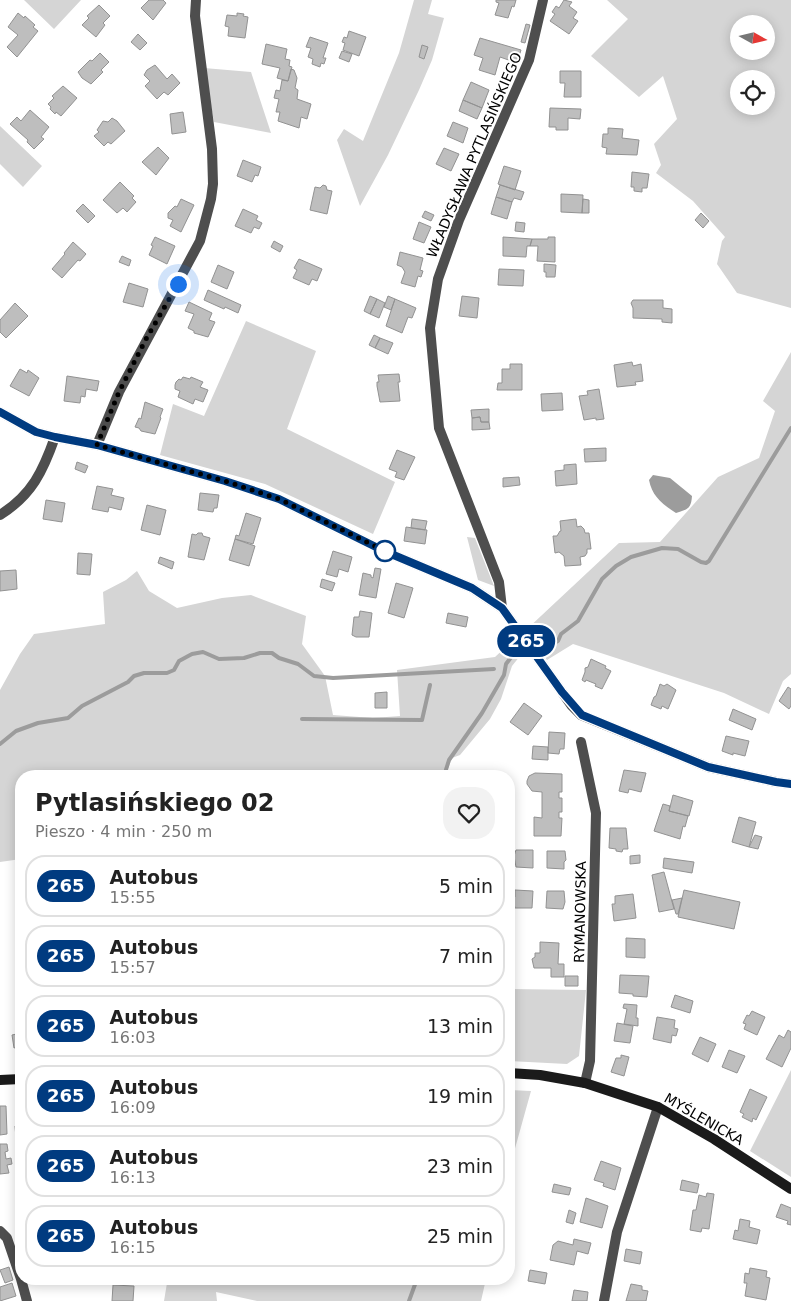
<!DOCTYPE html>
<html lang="pl">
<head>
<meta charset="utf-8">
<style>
  :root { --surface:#fff; --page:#f2f2f2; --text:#222; --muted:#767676; --line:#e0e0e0 }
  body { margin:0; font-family:"DejaVu Sans",sans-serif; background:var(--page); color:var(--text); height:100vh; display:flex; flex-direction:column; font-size:19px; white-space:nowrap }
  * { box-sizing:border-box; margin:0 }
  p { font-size:16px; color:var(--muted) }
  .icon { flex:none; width:28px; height:28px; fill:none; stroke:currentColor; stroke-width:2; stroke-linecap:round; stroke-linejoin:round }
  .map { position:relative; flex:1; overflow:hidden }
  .panel { position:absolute; left:15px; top:770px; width:500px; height:515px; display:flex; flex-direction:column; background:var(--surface); border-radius:20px; box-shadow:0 2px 12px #0003 }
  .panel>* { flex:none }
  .badge { padding:0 10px; border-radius:16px; font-size:18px; line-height:32px }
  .needle { width:32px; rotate:98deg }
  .buttons { position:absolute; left:730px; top:15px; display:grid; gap:10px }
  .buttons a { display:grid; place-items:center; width:45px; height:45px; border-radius:50%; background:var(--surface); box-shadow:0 2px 12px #0003; font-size:25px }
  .you { position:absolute; width:25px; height:25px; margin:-12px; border:4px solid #fff; border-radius:50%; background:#1a73e8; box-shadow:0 0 0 8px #1a73e833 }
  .map>.badge { position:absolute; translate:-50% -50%; box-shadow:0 0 0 2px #fff }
  .round { display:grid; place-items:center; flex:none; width:52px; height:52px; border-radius:20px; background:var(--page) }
  .headline { display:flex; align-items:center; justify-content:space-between; height:85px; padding:0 20px }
  h1 { font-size:24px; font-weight:600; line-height:38px }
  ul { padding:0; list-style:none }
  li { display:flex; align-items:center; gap:15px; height:62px; margin:0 10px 8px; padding:0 10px; border:2px solid var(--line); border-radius:20px }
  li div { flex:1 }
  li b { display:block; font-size:19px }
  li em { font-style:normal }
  li .badge { min-width:55px; font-weight:700; text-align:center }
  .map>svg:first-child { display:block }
  .green { fill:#d5d5d5; fill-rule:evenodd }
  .water { fill:#9c9c9c }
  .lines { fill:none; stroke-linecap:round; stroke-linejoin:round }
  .stream { stroke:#9c9c9c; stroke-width:4 }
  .building { fill:#bebebe; stroke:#929292 }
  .street { stroke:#4e4e4e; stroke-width:10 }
  .secondary { stroke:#1b1b1b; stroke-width:10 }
  .line-casing { stroke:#fff; stroke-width:11 }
  .line { stroke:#003b80; stroke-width:8 }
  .walk { stroke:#000; stroke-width:5; stroke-dasharray:0 9 }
  .stop-dot { fill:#fff; stroke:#003b80; stroke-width:2.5 }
  .labels { text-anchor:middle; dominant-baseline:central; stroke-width:4; stroke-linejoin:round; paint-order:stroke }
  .street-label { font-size:14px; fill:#000; stroke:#fff }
</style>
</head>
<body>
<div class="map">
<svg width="791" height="1301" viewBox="0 0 791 1301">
  <rect width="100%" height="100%" fill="#fff"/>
  <path class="green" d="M24,0H81L54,29Z
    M414,0H432L428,14L444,18L432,60L419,90L388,155L360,206L337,140L344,129L363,141L399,53Z
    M607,0H791V308L737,293L717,264L722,241L725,237L693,201L656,173L661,165L654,144L677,119L663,76L639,97L591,56L628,19ZM739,24H766V51H739ZM739,79H766V106H739Z
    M204,68L251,72L271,133L214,122Z
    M0,126L42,166L23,187L0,164Z
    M246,321L316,351L287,429L395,482L373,534L265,484L160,455L173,404L204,416Z
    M791,352V674L783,681L769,714L724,693L573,644L547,660L526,630L619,543L660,542L718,477L759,458L775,411L763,401Z
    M467,537L475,538L494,586L478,580Z
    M137,571L149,591L177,608L222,598L251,595L306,616L302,644L325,676L333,715L373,718L400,716L397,670L495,657L511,642L520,656L512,666L501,699L490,719L460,755L452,758L445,776H21V859L0,862V690L20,654L34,634L105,624L103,592L126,580Z
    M509,989L586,990L579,1056L567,1064L509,1061Z
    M791,1070V1177L750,1151Z
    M509,1090L531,1091L509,1170Z
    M146,1279H486L481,1301H257L216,1292L217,1301H164L167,1283Z"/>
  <path class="water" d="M653,475L670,478L692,496C691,510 687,509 676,513C662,504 652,496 649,480Z"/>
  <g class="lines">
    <path class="stream" d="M537,644L550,645L558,641L561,634L578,621L602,579L616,566L631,557L662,548L678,549L701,562L706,563L709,561L791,428
      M302,719L422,720L430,685
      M0,744L16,731L38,723L68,718L82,706L128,682L134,676L144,673H167L174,670L179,661L192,654L203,652L219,659L244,658L260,653H272L279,658L298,664L314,676L333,678L494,669
      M444,776L449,760L482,713L504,675L506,664L515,652
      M409,1301L417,1279"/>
  </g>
  <path class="building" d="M149,0H163L166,3L153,20L141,8Z
    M496,0H516L514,7L512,6L508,18L495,15L499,3L496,2Z
    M564,0L572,2L569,6L577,12L573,18L578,21L569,34L550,21L555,14L552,12L556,6L559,8Z
    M99,5L110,16L103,23L105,25L96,37L82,25L89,18L87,16Z
    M18,13L24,18L25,16L35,25L33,27L38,31L17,57L7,47L18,35L8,27Z
    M237,13L244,14L243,16L248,17L245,38L228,36L229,27L225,26L227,15L237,16Z
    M526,24L530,25L525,43L521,42Z
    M349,31L366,37L359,56L343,50L345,43L342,42L344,37L347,38Z
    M138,34L147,43L140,50L131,42Z
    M310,37L328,43L323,58H326L324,64L321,63L320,67L312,64L313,59L308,57L311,48L306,47Z
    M480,38L521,50L517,63L500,57L495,75L479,70L483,58L474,55Z
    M266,44L287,49L285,59L290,60L289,66L292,67L288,81L277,78L280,68L262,64Z
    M422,45L428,47L424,59L419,57Z
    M342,51L352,54L349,62L339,58Z
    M100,53L109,62L101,70L103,72L91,84L82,78L78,72L90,60L92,61Z
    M155,65L167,79L172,74L180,83L168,95L164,92L157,99L145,86L150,81L144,75L147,70Z
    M291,69L294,70L297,78L295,88L298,90L297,99L311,104L307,119L301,117L299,128L278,121L280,112H276L279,99L274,98L276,90L280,91L282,80L288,81Z
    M560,71H581V97H564L565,83H560Z
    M471,82L489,90L482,108L463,100Z
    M63,86L77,98L61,116L56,112L55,114L50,109L51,107L48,104L54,98L52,96Z
    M463,100L482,108L477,119L459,111Z
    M550,108L581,109L580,119L568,118V130H556V127H549Z
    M30,110L49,127L41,137L44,139L34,149L27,142L28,140L10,124L17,117L21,121Z
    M183,112L186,132L172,134L170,114Z
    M112,118L117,121L125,131L111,144L108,142L104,146L94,136L99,132L97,130L103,121L108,122Z
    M453,122L468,128L463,143L447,136Z
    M608,128L623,129L622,138L639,140L637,155L606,154L607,148L602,147L603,134H608Z
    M158,147L169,158L156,175L142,162Z
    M444,148L459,154L451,171L436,164Z
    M243,160L261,167L258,176L255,175L252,182L237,176Z
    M504,166L521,171L515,190L498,184Z
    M632,172L649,174L647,188H642V192L634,191V187H631Z
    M120,182L134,196L132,198L136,202L127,212L123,208L117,213L103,200Z
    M323,185L326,186L327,190L332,191L327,214L310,210L315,187L320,188Z
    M500,185L524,192L521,200L514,198L512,202L496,197Z
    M561,194L583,195L582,213L561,212Z
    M496,197L512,202L507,219L491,214Z
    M181,199L194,205L181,232L170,226L173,220L168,218V213L175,206L177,207Z
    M583,199L589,200V213H582Z
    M83,204L95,216L88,223L76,211Z
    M243,209L258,216L256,220L262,223L259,229L254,227L251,233L235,226Z
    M425,211L434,215L431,221L422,217Z
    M701,213L709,221L703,228L695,220Z
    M419,222L431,227L424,243L413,239Z
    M516,222L525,223L524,232L515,231Z
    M155,237L175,246L167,264L149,255L153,246L151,245Z
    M503,237L532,239L530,246H527L526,257L503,256Z
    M548,237H555V262L537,261L538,246H530L532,239H548Z
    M274,241L283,246L280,252L271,247Z
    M73,242L86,254L80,261L78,260L62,278L52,269L65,254L64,253Z
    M400,252L423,258L420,270L423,271L421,277L418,276L415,287L401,283L405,272L402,267L397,265Z
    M122,256L131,260L129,266L119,262Z
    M299,259L322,269L317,281L312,279L309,285L293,278L297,270L294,268Z
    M544,264L556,265L555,277H546V272H544Z
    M218,265L234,272L227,289L211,282Z
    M499,269L524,270L523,286L498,285Z
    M129,283L148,289L143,307L123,302Z
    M208,290L241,305L238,313L225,307L224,309L204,300Z
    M370,296L377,299L370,314L364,311Z
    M388,296L395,299L391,310L384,307Z
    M462,296L479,298L477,318L459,316Z
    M377,299L385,303L379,318L370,314Z
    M395,299L416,308L412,318L408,317L402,333L386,326Z
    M633,300H663V308L672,309V323L662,322V319L633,318V308L631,303Z
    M189,302L212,313L209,320L215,322L208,337L194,333V331L188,328L194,314L185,311Z
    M15,303L28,316L6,338L0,332V320Z
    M374,335L380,338L375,348L369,345Z
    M380,338L393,343L388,354L375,348Z
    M632,362L633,366L641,364L643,381L635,382L636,385L617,387L614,365Z
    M510,364H522V390H497L498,383H502V369H510Z
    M20,369L27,373L28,370L39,378L29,396L10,386Z
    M399,374L400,382H398L400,401L380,402L377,386V382H379L378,375Z
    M67,376L99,381L97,391L86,389L85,397L81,396L80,403L64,401Z
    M183,377L190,379L191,377L203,382L200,387L208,390L203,402L195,399L193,404L178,397L180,391L175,389V385L176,382L179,379L181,380Z
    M599,389L604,419L596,420V418L584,420L579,396L588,395L587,391Z
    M562,393L563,410L542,411L541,394Z
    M145,402L163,409L160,417L161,418L155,434L141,431L139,428L135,427L139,418L141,419Z
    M489,409V422H481L480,417L472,418L471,410Z
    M480,417L481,422H489L490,429L472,430V418Z
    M606,448V461L585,462L584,449Z
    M397,450L415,457L404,480L395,477L397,472L389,469Z
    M77,462L88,466L85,473L75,469Z
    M576,464L577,484L556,486L555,471L564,470V465Z
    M519,477L520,485L503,487V478Z
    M97,486L113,489L111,495L124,498L121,510L109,507L108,512L92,509Z
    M200,493L219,495L217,508H214L213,512L198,510Z
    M46,500L65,503L62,522L43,519Z
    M147,505L166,510L160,535L141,530Z
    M246,513L261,518L253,544L235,539L236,535L239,536Z
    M412,519L427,521L425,530L411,528Z
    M576,519L577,527L581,526L584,529L585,533H589L591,549H587V553L585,556L580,557L581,565L565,566L564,556L559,552L555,553L553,536H557L560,531H561L560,521Z
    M406,527L427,530L425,544L404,541Z
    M198,533H202L203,536L210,538L204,560L188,557L192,534L196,535Z
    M235,539L255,546L249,566L229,560Z
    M333,551L352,557L348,572L339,569L337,577L326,574Z
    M78,553L92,554L90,575L77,574Z
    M160,557L174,562L172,569L158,563Z
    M375,568L381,569L376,598L359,595L363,573L371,575V577L373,578Z
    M16,570L17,589L0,591V571Z
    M322,579L335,583L332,591L320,587Z
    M396,583L413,588L404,618L388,613Z
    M360,611L372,613L369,637H356L352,635L354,617H359Z
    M448,613L468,617L466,627L446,623Z
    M591,659L606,666L605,668L611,671L602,689L595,686L596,684L586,680L585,682L582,680L585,672V668L588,667Z
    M660,684L664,686L667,684L676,690L668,709L662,706L661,709L651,705L654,697L656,696Z
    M788,687L791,689V706L789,709L779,701Z
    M387,692V708H375V693Z
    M524,703L542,716L528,735L510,722Z
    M733,709L756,719L752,730L729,720Z
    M549,732L565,733L564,749H560L559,754L548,753Z
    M726,736L749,741L745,756L733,753V755L722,751Z
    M533,746L548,747V760L532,759Z
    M624,770L646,773L641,792L629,789L628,793L619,791Z
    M535,773L562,774V792H559V798H562V812H559V818H562L561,836H534V817L542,818V792L532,791L527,784V781L529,776Z
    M673,795L693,801L689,816L669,811Z
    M663,804L670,806L669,811L688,816L685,827L683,826L680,839L654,831Z
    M739,817L756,822L749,847L732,842Z
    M610,828H626L628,849H623L622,852L616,851V849L609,848Z
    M755,835L762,837L758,849L749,847Z
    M516,850H533V868L516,867L514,856Z
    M547,851H565L566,860L564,862V869L547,868Z
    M640,855V863L630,864V856Z
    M664,858L694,862L692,873L663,868Z
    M664,872L674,909L659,912L652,875Z
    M515,890L533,891L532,908H515L513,898L515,897Z
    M684,890L740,902L734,929L678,917Z
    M547,891H564L565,902L563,909L546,908Z
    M633,894L636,918L614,921L612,904H615V896Z
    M682,898L678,914H676L672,900Z
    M626,938L645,939V958L626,957Z
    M540,942L559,943L558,964H564V977H551V968H534L532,959L535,957V953H540Z
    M620,975L649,976L647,997L633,996V994L619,993Z
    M565,976H578V986H565Z
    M675,995L693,1001L690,1013L671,1007Z
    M624,1004L637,1005L636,1018H638V1026L624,1024L627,1009L623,1008Z
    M752,1011L765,1017L757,1035L744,1029L746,1024L743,1023L747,1015L749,1016Z
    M657,1017L675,1020L674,1028L678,1029L676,1036L672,1035L671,1043L653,1039Z
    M617,1023L633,1026L630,1043L614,1041Z
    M788,1030L791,1032V1048L782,1067L766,1059L779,1035L784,1038Z
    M21,1033V1046L14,1048L12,1035Z
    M700,1037L716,1044L708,1062L692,1054Z
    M729,1050L745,1056L737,1073L722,1067Z
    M621,1055L629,1057L624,1076L611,1072L616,1058H621Z
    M750,1089L767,1097L756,1120L753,1118L752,1122L742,1117L744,1114L740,1112Z
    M0,1106H6L7,1134L0,1135Z
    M15,1126H21V1137L16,1138Z
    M0,1144H7L8,1151L5,1152L6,1159L11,1158L12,1164L7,1165L9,1173L0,1174Z
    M601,1161L621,1168L615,1190L603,1186L604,1183L594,1180Z
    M682,1180L699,1184L697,1193L680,1190Z
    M554,1184L571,1188L569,1195L552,1192Z
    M707,1193L714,1194L709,1229L702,1228L701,1232L690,1230L693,1210H696L699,1195L706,1197Z
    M586,1198L608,1206L602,1228L580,1222Z
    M781,1204L791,1208V1225L787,1224L788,1221L776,1217Z
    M569,1210L576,1213L573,1224L566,1222Z
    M740,1219L750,1221L749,1227L760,1230L757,1244L733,1239L735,1230L738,1231Z
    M574,1239L591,1243L588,1254L577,1251L574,1265L550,1260L553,1245L558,1241L573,1245Z
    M626,1249L642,1252L640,1264L624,1261Z
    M9,1267L13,1280L5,1283L0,1270Z
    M750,1268L767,1271L766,1277L770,1278L766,1300L745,1296L747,1283H744L745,1273L749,1274Z
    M530,1270L547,1273L545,1284L528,1281Z
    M12,1283L16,1296L0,1301V1287Z
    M631,1284L642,1286V1290L648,1291L646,1301H626Z
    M113,1285L134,1286L133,1301H112Z
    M574,1290L588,1292L587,1301H572Z"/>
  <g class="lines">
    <path class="street" d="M0,412L36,432L55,437L97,445L225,481L279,499L384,551L472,588L502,608L572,706L581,715L708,767L776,782L791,784
      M97,445L119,392L200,241L211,199L213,184L212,149L195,16L196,0
      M0,515C32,495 43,471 55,437
      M502,608L499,582L439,428L430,328L438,279L459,220L529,60L543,0
      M581,742L596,813L590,1061L585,1083
      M0,1231L7,1238L21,1279
      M21,1279L27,1301
      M604,1301L617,1232L658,1107"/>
    <path class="secondary" d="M509,1073L540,1075L585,1083L658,1107L714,1139L791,1189
      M0,1080L21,1079"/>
  </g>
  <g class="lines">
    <defs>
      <path id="line" d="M0,412L36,432L55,437L97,445L225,481L279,499L384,551L472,588L502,608L562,692L582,715L708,767L776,782L791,784"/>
    </defs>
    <use href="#line" class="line-casing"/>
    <use href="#line" class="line"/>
    <path class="walk" d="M178,284L146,339L119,392L97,445L225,481L279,499L385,551"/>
  </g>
  <circle class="stop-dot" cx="385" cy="551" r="10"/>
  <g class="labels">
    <g class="street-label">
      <text transform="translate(474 155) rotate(-67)">WŁADYSŁAWA PYTLASIŃSKIEGO</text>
      <text transform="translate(580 912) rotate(-89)">RYMANOWSKA</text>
      <text transform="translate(704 1119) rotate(30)">MYŚLENICKA</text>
    </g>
  </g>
</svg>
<div class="buttons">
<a><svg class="needle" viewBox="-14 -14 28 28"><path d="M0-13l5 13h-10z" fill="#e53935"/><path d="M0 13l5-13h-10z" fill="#767676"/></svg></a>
<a><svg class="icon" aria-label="locate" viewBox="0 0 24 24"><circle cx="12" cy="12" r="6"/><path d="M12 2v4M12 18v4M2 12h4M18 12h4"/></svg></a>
</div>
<div class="you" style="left:178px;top:284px"></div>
<b class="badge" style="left:526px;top:641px;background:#003b80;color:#fff">265</b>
<section class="panel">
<div class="headline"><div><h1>Pytlasińskiego 02</h1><p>Pieszo · 4 min · 250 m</p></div><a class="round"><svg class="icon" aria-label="heart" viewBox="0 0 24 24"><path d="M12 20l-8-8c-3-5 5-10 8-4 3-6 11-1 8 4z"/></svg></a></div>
<ul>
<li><span class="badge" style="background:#003b80;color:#fff">265</span><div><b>Autobus</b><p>15:55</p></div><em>5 min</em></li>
<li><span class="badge" style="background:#003b80;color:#fff">265</span><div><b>Autobus</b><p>15:57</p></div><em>7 min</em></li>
<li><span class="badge" style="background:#003b80;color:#fff">265</span><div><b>Autobus</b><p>16:03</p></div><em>13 min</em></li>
<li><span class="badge" style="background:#003b80;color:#fff">265</span><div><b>Autobus</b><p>16:09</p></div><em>19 min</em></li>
<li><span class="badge" style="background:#003b80;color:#fff">265</span><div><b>Autobus</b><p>16:13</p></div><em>23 min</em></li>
<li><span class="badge" style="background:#003b80;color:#fff">265</span><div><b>Autobus</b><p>16:15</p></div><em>25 min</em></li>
</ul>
</section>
</div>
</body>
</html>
